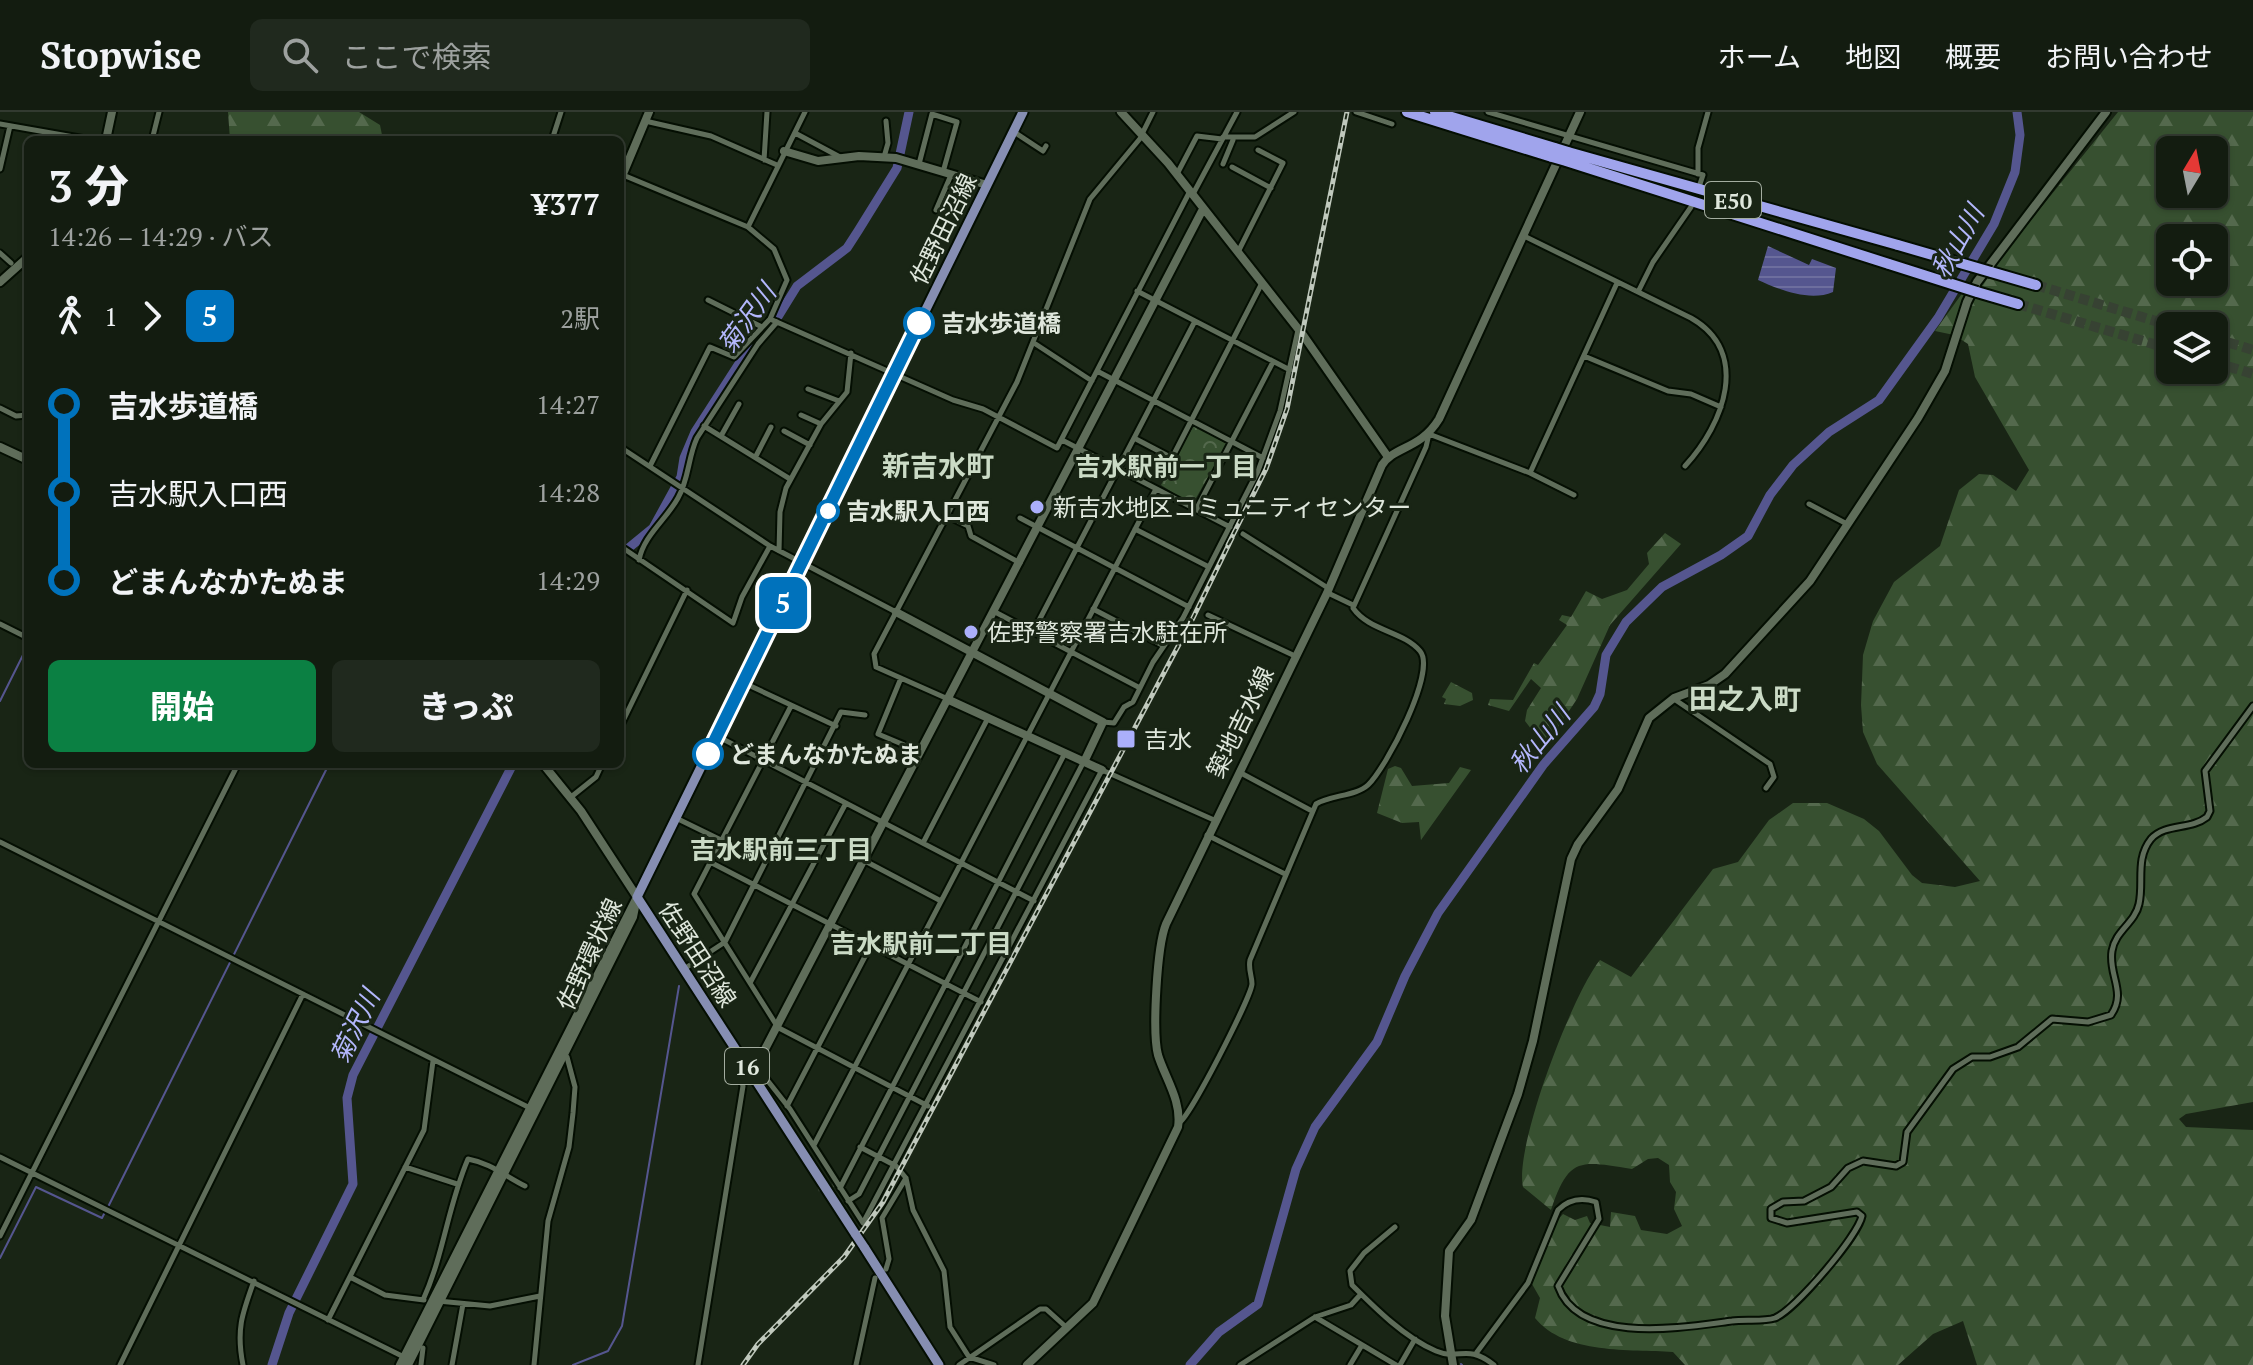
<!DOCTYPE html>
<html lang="ja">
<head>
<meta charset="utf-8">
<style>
  :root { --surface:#131c10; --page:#20291e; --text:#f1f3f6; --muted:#9da19f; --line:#323a30; --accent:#0b8043 }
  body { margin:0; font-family:"PT Serif","Noto Sans JP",serif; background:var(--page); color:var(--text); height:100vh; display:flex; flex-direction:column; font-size:30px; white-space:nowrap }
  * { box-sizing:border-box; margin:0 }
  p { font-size:26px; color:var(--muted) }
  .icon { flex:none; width:44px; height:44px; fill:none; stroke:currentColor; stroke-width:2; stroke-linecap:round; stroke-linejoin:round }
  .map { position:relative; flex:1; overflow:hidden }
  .details { position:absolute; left:24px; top:24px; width:600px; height:632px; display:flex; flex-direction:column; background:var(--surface); border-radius:12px; box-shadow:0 2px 6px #0004,0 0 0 2px var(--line) }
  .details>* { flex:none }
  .badge { padding:0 16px; border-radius:12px; font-size:28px; line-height:52px }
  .needle { width:52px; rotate:10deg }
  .tools { position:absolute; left:2156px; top:24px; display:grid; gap:16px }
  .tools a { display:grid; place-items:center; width:72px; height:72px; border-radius:12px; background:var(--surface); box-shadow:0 2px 6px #0004,0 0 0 2px var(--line); font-size:40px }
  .map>.badge { position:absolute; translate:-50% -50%; box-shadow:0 0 0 4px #fff }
  .legs { display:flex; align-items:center; gap:12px; height:88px; padding:0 24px; font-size:26px }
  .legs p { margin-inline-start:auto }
  .overview { display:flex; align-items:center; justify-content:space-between; height:136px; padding:0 24px }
  h1 { font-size:44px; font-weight:800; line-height:60px }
  .cta { display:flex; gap:16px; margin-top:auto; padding:16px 24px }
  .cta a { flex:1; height:92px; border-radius:12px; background:var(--accent); color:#fff; font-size:32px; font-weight:800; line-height:92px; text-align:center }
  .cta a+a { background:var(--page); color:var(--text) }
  ul { padding:0 24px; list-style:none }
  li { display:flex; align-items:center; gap:28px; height:88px; font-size:30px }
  li i { display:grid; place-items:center; width:12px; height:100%; margin:0 10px; background:currentColor }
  li i::after { content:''; width:20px; height:20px; margin:-10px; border:6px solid; border-radius:50%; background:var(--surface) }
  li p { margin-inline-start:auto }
  li:first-child i { background:linear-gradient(#0000 50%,currentColor 0) }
  li:last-child i { background:linear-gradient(currentColor 50%,#0000 0) }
  header { display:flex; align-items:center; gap:48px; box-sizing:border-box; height:112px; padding:0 40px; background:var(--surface); border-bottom:2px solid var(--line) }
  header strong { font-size:38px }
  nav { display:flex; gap:44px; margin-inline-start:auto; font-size:28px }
  .search { width:560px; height:72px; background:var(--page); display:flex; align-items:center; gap:20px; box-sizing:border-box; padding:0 28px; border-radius:12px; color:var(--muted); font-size:30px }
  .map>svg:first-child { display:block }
  .forest { fill:url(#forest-firs); fill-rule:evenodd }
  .park { fill:url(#park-crowns) }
  .water { fill:url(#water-rules) }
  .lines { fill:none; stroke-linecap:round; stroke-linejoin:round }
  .stream { stroke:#55568f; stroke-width:2 }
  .river { stroke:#55568f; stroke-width:9 }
  .street-tunnel { stroke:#374233; stroke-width:5; stroke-dasharray:5 2.5; stroke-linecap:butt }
  .highway-tunnel { stroke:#374233; stroke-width:10; stroke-dasharray:10 5; stroke-linecap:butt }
  .street-casing { stroke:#040e02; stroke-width:9 }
  .secondary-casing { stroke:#040e02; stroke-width:12 }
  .primary-casing { stroke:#040e02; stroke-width:13 }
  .highway-casing { stroke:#040e02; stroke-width:14 }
  .street { stroke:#5f6d5a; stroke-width:5 }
  .secondary { stroke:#5f6d5a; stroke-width:8 }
  .primary { stroke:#868eb2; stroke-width:9 }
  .highway { stroke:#a0a4ec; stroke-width:10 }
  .rail-casing { stroke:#c0c9bd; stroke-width:5 }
  .rail { stroke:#192515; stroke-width:2; stroke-dasharray:6; stroke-linecap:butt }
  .primary-bridge-casing { stroke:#040e02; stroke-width:13; stroke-linecap:butt }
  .highway-bridge-casing { stroke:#040e02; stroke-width:14; stroke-linecap:butt }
  .primary-bridge { stroke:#868eb2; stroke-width:9 }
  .highway-bridge { stroke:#a0a4ec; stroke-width:10 }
  .line-1-casing { stroke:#fff; stroke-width:18 }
  .line-1 { stroke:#0072bc; stroke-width:12 }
  .stop-1-dot { fill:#fff; stroke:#0072bc; stroke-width:4 }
  .poi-dot { fill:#abaffb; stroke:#192515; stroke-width:3 }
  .labels { text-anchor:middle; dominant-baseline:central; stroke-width:6; stroke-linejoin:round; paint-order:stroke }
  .shield { fill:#192515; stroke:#a4ada0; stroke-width:2 }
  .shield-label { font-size:22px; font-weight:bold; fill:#dfe7dc }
  .street-label { font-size:24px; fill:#dfe7dc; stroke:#192515 }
  .stop-label { font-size:24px; font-weight:bold; fill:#dfe7dc; stroke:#192515; text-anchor:start }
  .poi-label { font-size:24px; fill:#dfe7dc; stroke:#192515; text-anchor:start }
  .water-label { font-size:26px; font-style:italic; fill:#b3b7fc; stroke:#192515 }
  .neighbourhood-label { font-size:26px; font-weight:bold; fill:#cbdbc6; stroke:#192515 }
  .quarter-label { font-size:28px; font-weight:bold; fill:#cbdbc6; stroke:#192515 }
</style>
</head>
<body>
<header>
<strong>Stopwise</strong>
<div class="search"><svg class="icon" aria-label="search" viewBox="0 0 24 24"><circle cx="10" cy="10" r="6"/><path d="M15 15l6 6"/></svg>ここで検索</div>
<nav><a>ホーム</a><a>地図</a><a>概要</a><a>お問い合わせ</a></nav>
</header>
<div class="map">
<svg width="2253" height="1253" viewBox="0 0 2253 1253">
  <defs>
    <pattern id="forest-firs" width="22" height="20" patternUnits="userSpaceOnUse" patternTransform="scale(2)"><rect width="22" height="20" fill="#375030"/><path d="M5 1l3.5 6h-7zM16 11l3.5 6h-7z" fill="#54694d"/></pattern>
    <pattern id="park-crowns" width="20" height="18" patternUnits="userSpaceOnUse" patternTransform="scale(2)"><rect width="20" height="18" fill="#375030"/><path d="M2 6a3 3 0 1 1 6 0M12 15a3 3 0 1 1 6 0" fill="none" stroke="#54694d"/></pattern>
    <pattern id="water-rules" width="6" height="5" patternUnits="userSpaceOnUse" patternTransform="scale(2)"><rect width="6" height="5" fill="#55568f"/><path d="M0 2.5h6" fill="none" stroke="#6d6e9e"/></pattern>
  </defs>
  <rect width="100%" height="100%" fill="#192515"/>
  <path class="forest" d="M228,0H359L380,13L383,28H230Z
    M2118,0H2253V990L2186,1002L2179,1007L2186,1015L2253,1018V1253H1977L1963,1209L1933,1222L1898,1253H1685L1673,1240C1631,1237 1565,1243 1535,1206L1540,1186L1532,1172L1554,1112L1563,1102L1575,1108L1587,1104L1590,1111L1610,1115L1611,1100L1635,1104L1641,1118L1667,1122L1682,1114L1674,1097L1676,1080L1670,1070L1669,1053L1658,1046L1648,1047L1632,1057C1580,1049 1569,1044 1551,1098L1523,1075C1514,1034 1573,881 1600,848L1631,865L1713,757L1738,750L1769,708L1793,691H1827L1864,707L1879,719L1912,763L1922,771L1955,775L1980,769L1877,652L1863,620L1861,593L1863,543L1873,509L1894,470L1940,434L1959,378L1979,362L1993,363L2016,379L2029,358L1975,265L1968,232L1954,223L1935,219L1966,176L2015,128ZM2170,38H2214V82H2170ZM2170,126H2214V170H2170ZM2170,214H2214V258H2170Z
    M1665,421L1681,432L1610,513L1577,587L1545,635L1525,609L1527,598L1541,576L1531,567L1509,599L1488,593L1490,587L1513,588L1534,551L1538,553L1567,513L1559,508L1562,503L1571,505L1586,479L1602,487L1627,478L1649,452L1647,441Z
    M1451,570L1472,581L1473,588L1460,594L1444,592L1446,587L1442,585Z
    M1395,654L1401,656L1412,674L1449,671L1460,655L1471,658L1421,728L1419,710L1402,711L1377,701L1388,657Z"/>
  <path class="park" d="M1194,313L1227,332L1192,393L1161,373Z"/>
  <path class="water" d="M1768,134L1809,153L1812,147L1836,156L1833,180C1810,190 1780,178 1758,168Z"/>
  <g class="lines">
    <path class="stream" d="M0,589L28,533
      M108,1095L329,652
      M0,1146L36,1075L102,1106L105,1100
      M1461,1252L1462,1253
      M573,1253L608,1239L622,1214L679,874"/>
    <path class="river" d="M620,443L653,416L681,365L684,346L695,320L742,247L776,208L797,174L847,136L858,119L897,56L909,0
      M272,1253L289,1201L353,1072L347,986L353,963L513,652
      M1190,1253L1219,1220L1258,1192L1296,1057L1315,1015L1377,930L1405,864L1438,801L1544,652L1594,595L1600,582L1606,543L1626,510L1662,475L1721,443L1748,424L1770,383L1793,353L1829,320L1879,288L1938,206L1994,112L2015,60L2020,23L2017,0"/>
    <path class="street-tunnel" d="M818,1077L835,1072"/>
    <path class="highway-tunnel" d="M2036,173L2172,214
      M2018,192L2170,237
      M2214,226L2253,238
      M2214,250L2253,262"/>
    <defs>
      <path id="street" d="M1356,0L1392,12
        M1488,0L1703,63L1700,72
        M645,9L711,24L777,53
        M0,12L91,28
        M1014,20L1043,39L1046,34
        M795,21L840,45
        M1142,22L1153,0
        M1223,25H1255L1294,0
        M152,28L159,0
        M552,28L561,0
        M884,45L888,31L886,9
        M764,48L767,0
        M919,52L932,2L957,10L943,60
        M1223,52L1233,28
        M1232,55L1271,76
        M0,57L10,14
        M1177,62L1197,24L1222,27
        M1698,62V36L1708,0
        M623,63L748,115L774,137L787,168L770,207L734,245L710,235L650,354
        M1193,82L1237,0
        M936,98L951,63
        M748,115L805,0
        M1524,124L1691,206C1751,240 1724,312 1685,354
        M1238,140L1283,51L1258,38
        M0,141L11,151
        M1137,179L1290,258
        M1638,180L1653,150L1691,95
        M708,188L762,215
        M770,207L953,288L983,297L1057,336L1190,79
        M1034,231L1092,269
        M1584,244L1668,279L1691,282L1721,295
        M1097,259L1263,346
        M808,277L839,289
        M0,296L16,304L28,303
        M801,303L821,312
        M704,314L790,367
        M784,319L810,333
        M721,324L739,292
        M1134,326L1172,346L1262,171
        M1062,328L1230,415
        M620,335L770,434L896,500
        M756,344L771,315
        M1530,361L1617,171
        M1809,392L1847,412
        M1196,398L1273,250
        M946,403L968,414L971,424L1020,451
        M1020,406L1189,495
        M1135,417L1209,455
        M1243,422L1328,476
        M620,434L733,511L742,485L770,434
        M779,439L780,400L786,376L821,312L847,280L851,241
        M639,448C644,423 666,408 678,386C689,367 688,345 697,326L758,232L777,210
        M1328,481L1353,493
        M1093,497L1164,534
        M995,500L1140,576
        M1208,503L1295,544
        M0,512L28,526
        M1033,520L1195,209
        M901,566L878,622L921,640
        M744,571L836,614
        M948,587L876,555L874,542L1017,270L1090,87L1143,23
        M1674,587L1770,652L1774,665L1766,676
        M1103,610L1114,611L1124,595L1133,590L1153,550L1183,506L1258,359L1280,299L1298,218
        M620,615L687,478
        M717,624L1034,789
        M1239,660L1312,699
        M571,685L596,665L602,652
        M676,706L721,728
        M1207,723L1285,762
        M0,730L532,997
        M923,731L988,606
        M865,749L941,789
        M710,750L981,890
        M684,857L725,830L841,600L865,603
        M750,871L846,691
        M777,914L694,782L791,594
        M777,915L928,994
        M756,954L790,997L863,1111L1102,658L1214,708
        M787,994L871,833
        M1179,1011C1190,1005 1251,885 1252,872C1252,864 1248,857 1250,848L1316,692C1331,683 1356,684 1368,673C1386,656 1437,559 1420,539C1403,519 1369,519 1353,496L1426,335L1429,322L1530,361L1574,383
        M814,1033L1156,377
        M860,1035L896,1054L906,1066L913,1098L944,1159L950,1215L969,1245L994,1253
        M0,1045L404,1245
        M405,1055L457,1072
        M840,1076L1065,641
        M848,1089L859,1082L1083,651
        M1395,1115L1364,1141L1350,1159L1352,1173C1375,1196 1405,1226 1436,1239C1460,1249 1466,1231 1494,1253
        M0,1124L238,652
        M886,1157L889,1147L882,1106L906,1066
        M350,1165L385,1183L424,1188
        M423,1188C444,1142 448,1093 468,1047C490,1051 505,1064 525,1074
        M438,1189L490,1194L540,1184
        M1315,1205L1396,1253
        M328,1208L424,1018L433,949
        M1477,1240L1528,1171L1558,1098C1569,1087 1581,1085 1596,1090L1599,1107L1558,1174C1579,1234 1685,1215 1732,1209C1745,1207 1763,1210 1775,1206C1795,1198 1858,1124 1862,1104L1857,1100L1787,1111L1771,1106V1097L1783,1090L1804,1089L1831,1075L1848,1056L1863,1049L1896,1054L1903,1050L1907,1020L1953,957L1972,945H1990L2018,935L2052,907L2088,910L2111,903C2127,880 2108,863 2112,839C2115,819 2135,811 2139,792C2144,770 2135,747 2151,727C2165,711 2191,718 2207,705L2210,699L2205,659L2253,594
        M120,1253L303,882
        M243,1253C236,1218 242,1202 254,1169
        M421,1253L423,1236
        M452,1253L463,1192
        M534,1253L548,1109L569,1035L573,1001L575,975L567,945L562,942
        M698,1253L743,974L733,945L737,941
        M856,1253L875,1166
        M959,1253L1040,1197H1046L1066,1215
        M1240,1253L1315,1205L1351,1193L1361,1182
        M1350,1253L1362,1233
        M1400,1253L1415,1227"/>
      <path id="secondary" d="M1121,0L1168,51L1303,223L1388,345
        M106,28L112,0
        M784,39L818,49L859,44L896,46L987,73
        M620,69L649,0
        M0,170L28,145
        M0,335L28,348
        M896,500L1103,610L1084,650
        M949,588L1102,658
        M543,652L581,699L637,785
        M752,962L1203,97
        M400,1253L637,785
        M408,1253L633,805L636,790
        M1027,1253L1093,1191L1178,1015C1182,989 1165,966 1158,943C1152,920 1157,834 1166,812L1327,481L1382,353C1394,334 1420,338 1439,307L1580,0
        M1453,1253L1445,1204L1449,1139L1471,1108L1518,982L1533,929L1571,747L1578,732L1618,677L1649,606L1674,586L1709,573L1725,562L1810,469L1918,306L1945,259L1967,190L1977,170L2106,0"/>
      <path id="primary" d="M856,1123L637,785L1023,0
        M864,1135L939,1253"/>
      <path id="highway" d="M1407,0L1552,45
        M1435,0L1555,36
        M1568,40L1898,133
        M1566,49L1889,152
        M1991,160L2036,173
        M1977,180L2018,192"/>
    </defs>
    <use href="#street" class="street-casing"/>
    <use href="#secondary" class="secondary-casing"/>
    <use href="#primary" class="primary-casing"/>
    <use href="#highway" class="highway-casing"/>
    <use href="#street" class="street"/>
    <use href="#secondary" class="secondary"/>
    <use href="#primary" class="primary"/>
    <use href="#highway" class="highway"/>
    <defs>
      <path id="rail" d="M1228,433L1266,357L1287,297L1347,0
        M743,1253L758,1232L844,1145L883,1090L1192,508L1232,426"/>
    </defs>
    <use href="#rail" class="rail-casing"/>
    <use href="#rail" class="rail"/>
    <defs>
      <path id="primary-bridge" d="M856,1123L864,1135"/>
      <path id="highway-bridge" d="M1555,36L1568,40
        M1552,45L1566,49
        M1898,133L1991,160
        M1889,152L1977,180"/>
    </defs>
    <use href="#primary-bridge" class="primary-bridge-casing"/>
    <use href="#highway-bridge" class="highway-bridge-casing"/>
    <use href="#primary-bridge" class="primary-bridge"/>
    <use href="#highway-bridge" class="highway-bridge"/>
  </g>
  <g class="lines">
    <defs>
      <path id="line-1" d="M708,642L919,211"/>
    </defs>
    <use href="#line-1" class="line-1-casing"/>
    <use href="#line-1" class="line-1"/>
  </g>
  <g class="stop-1-dot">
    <circle cx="919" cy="211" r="14"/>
    <circle cx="828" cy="399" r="10"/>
    <circle cx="708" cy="642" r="14"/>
  </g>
  <g class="poi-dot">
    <circle cx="1037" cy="395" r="8"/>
    <circle cx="971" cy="520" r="8"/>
    <rect x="1116" y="617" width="20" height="20" rx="4"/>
  </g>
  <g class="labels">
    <g class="shield">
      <rect x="1705" y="70" width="56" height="36" rx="6"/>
      <rect x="725" y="936" width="44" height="36" rx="6"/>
    </g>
    <g class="shield-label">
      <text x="1733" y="88">E50</text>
      <text x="747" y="954">16</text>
    </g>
    <g class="street-label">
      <text transform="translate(943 117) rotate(-64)">佐野田沼線</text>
      <text transform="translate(1240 610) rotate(-64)">築地吉水線</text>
      <text transform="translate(589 842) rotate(-65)">佐野環状線</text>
      <text transform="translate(698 842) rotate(57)">佐野田沼線</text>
    </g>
    <g class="stop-label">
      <text x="941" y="211">吉水歩道橋</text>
      <text x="846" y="399">吉水駅入口西</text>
      <text x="730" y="642">どまんなかたぬま</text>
    </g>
    <g class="poi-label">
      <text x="1053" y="395">新吉水地区コミュニティセンター</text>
      <text x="987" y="520">佐野警察署吉水駐在所</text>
      <text x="1144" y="627">吉水</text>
    </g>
    <g class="water-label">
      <text transform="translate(1957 129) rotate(-61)">秋山川</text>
      <text transform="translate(746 206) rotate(-54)">菊沢川</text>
      <text transform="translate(1539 627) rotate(-51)">秋山川</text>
      <text transform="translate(354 914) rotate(-64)">菊沢川</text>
    </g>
    <g class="neighbourhood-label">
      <text x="1166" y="354">吉水駅前一丁目</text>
      <text x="781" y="737">吉水駅前三丁目</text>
      <text x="921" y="831">吉水駅前二丁目</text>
    </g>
    <g class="quarter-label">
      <text x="938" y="353">新吉水町</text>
      <text x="1745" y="586">田之入町</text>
    </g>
  </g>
</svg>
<div class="tools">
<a><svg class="needle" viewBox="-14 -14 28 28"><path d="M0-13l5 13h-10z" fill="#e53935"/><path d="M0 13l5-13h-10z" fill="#9da19f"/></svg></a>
<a><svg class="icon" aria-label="locate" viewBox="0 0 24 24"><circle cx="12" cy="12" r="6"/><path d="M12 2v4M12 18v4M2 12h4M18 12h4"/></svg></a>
<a><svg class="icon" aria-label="layers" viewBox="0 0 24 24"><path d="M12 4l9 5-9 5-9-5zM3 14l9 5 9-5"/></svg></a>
</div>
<b class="badge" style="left:783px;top:491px;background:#0072bc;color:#fff">5</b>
<section class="details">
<div class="overview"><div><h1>3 分</h1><p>14:26 – 14:29 · バス</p></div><b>¥377</b></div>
<div class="legs"><svg class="icon" aria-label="walk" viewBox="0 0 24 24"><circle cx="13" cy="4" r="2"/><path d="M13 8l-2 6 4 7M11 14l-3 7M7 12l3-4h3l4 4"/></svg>1<svg class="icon" aria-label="forward" viewBox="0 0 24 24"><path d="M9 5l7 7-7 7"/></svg><b class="badge" style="background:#0072bc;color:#fff">5</b><p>2駅</p></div>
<ul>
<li><i style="color:#0072bc"></i><b>吉水歩道橋</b><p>14:27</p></li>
<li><i style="color:#0072bc"></i><span>吉水駅入口西</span><p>14:28</p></li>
<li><i style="color:#0072bc"></i><b>どまんなかたぬま</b><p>14:29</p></li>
</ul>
<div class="cta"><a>開始</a><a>きっぷ</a></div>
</section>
</div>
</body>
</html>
